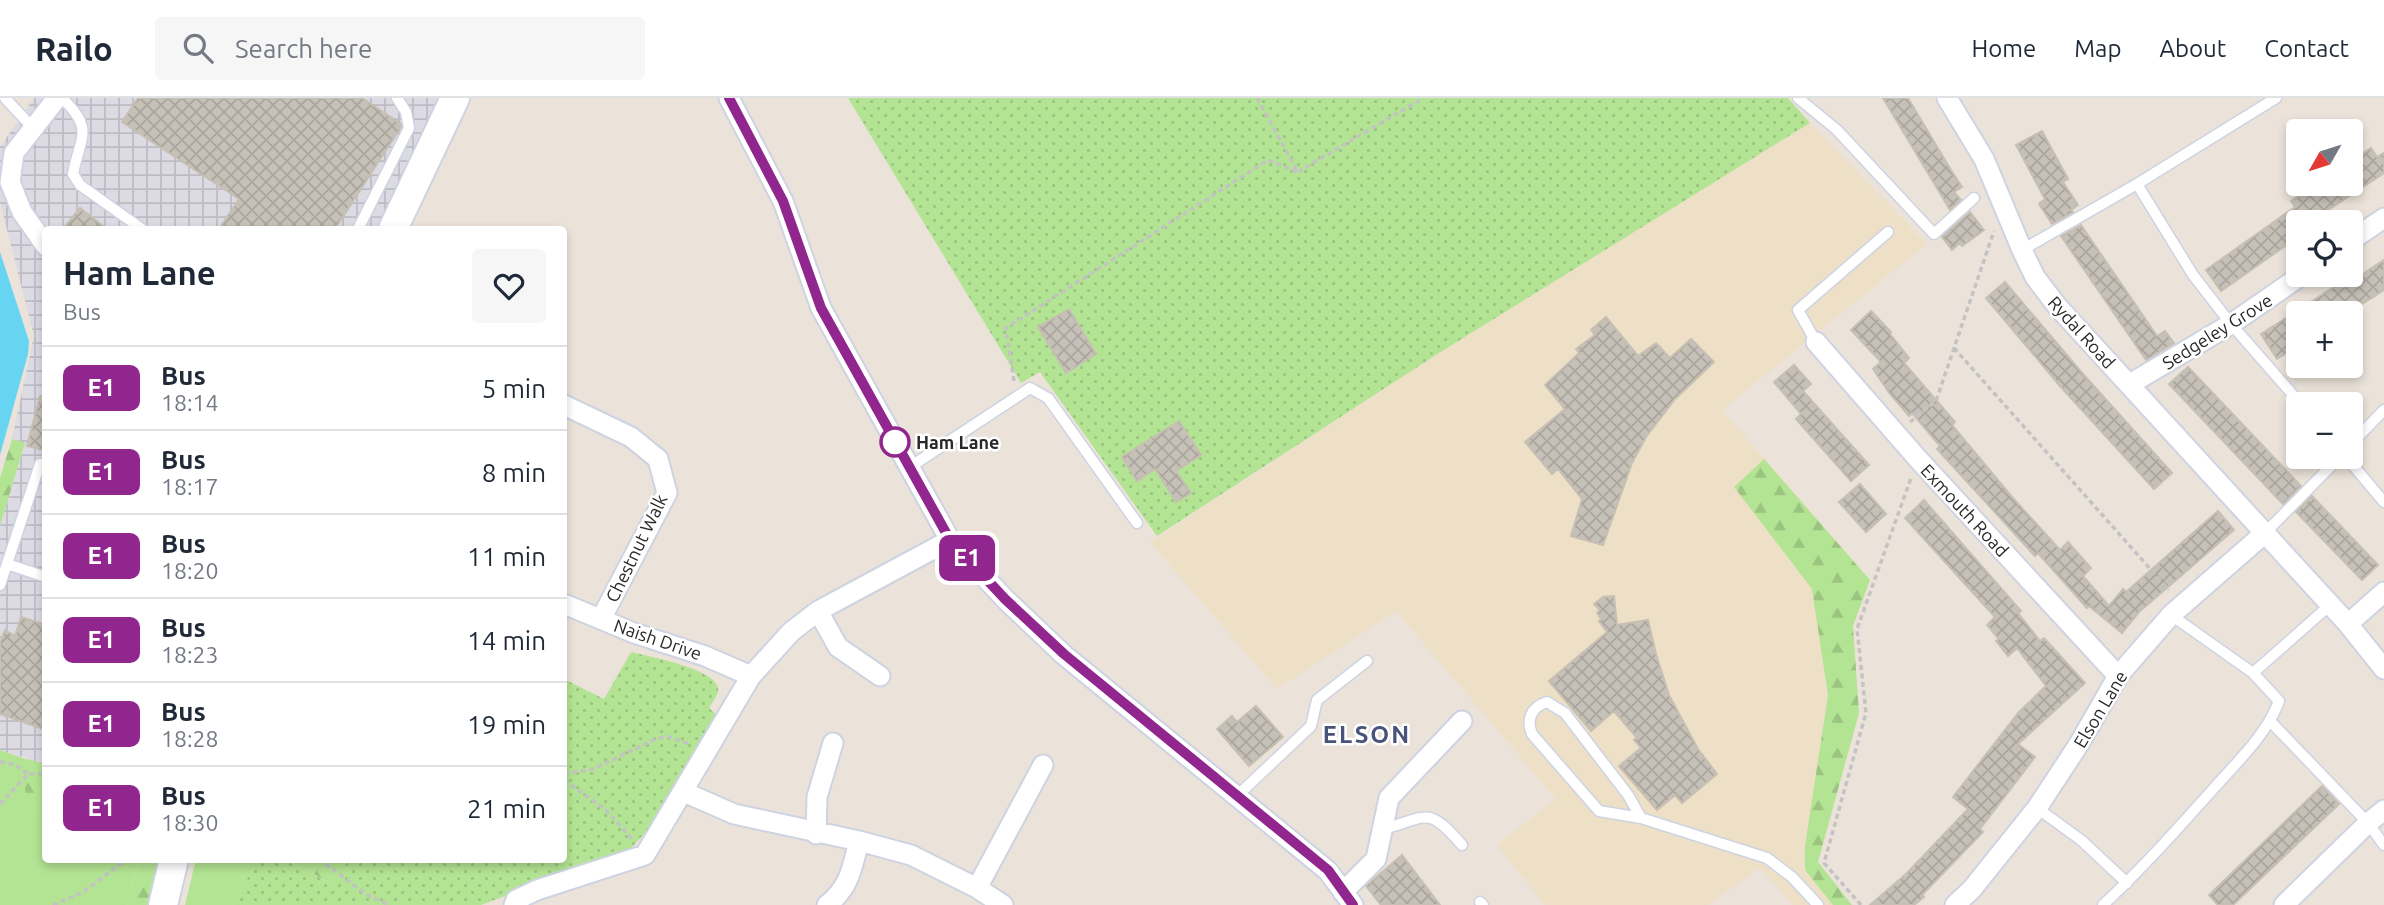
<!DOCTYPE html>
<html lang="en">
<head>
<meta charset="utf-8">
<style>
  :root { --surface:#fff; --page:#f6f6f7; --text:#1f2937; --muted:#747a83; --line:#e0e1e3 }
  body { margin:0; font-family:Ubuntu,sans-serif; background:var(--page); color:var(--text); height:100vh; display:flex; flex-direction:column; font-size:26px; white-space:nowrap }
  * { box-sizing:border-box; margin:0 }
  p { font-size:23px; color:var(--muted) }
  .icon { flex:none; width:38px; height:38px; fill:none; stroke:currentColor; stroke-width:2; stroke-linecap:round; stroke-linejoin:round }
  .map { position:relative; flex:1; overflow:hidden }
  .details { position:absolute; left:42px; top:128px; width:525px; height:637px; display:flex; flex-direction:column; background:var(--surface); border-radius:7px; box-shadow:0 4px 10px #0003 }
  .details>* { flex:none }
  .badge { padding:0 14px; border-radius:10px; font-size:24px; line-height:46px }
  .needle { width:46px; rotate:231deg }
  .buttons { position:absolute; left:2286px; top:21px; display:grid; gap:14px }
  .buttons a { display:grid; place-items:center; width:77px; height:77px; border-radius:7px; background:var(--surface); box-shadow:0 4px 10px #0003; font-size:35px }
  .map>.badge { position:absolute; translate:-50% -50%; box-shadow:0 0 0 4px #fff }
  .round { display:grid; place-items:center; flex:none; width:74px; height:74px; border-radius:7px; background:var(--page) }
  .summary { display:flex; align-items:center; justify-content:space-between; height:119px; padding:0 21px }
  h1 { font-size:33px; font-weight:700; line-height:52px }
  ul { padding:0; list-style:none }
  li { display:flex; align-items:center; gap:21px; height:84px; padding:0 21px; border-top:2px solid var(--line) }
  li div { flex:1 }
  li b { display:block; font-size:26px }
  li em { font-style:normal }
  li .badge { min-width:77px; font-weight:700; text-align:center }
  header { display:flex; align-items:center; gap:42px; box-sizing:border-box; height:98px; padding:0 35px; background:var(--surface); border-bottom:2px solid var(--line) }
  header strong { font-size:33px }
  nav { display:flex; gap:38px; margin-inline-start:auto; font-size:24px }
  .search { width:490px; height:63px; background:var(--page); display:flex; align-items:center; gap:18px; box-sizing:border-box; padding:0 24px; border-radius:7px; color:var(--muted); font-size:26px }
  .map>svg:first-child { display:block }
  .industrial { fill:url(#industrial-grid) }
  .education { fill:#eee0c7 }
  .grass { fill:#b3e493 }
  .forest { fill:url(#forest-firs) }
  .park { fill:url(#park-dots) }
  .water { fill:#67d4f2 }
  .building { fill:url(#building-cross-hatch); stroke:#c7bfb3; stroke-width:2 }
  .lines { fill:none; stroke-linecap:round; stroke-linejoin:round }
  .lane-casing { stroke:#ced3e2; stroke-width:13 }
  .street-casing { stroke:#ced3e2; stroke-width:23 }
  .secondary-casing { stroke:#ced3e2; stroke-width:32 }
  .path { stroke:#c3c3c3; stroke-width:3.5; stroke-dasharray:5 3.5; stroke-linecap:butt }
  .lane { stroke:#fff; stroke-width:10 }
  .street { stroke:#fff; stroke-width:19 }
  .secondary { stroke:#fff; stroke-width:28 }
  .line-casing { stroke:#fff; stroke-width:16 }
  .line { stroke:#91268e; stroke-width:10 }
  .stop-dot { fill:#fff; stroke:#91268e; stroke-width:3.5 }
  .labels { text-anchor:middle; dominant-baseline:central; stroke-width:5; stroke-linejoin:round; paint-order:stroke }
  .street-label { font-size:18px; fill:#282828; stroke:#fff }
  .stop-label { font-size:18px; font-weight:bold; fill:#282828; stroke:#fff; text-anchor:start }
  .district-label { font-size:24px; font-weight:bold; letter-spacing:2px; fill:#48537a; stroke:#fff }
</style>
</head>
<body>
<header>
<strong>Railo</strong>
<div class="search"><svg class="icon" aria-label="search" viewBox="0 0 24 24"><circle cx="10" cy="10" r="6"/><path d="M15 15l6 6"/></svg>Search here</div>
<nav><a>Home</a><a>Map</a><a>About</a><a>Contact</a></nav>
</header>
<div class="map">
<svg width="2384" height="807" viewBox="0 0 2384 807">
  <defs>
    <pattern id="industrial-grid" width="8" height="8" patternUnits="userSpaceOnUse" patternTransform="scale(1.75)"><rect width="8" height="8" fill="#dcdae3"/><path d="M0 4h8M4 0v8" fill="none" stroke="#bdbbc3"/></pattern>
    <pattern id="forest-firs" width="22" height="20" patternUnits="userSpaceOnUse" patternTransform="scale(1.75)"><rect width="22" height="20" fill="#b3e493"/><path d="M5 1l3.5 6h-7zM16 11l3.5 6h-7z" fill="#9ac47f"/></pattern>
    <pattern id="park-dots" width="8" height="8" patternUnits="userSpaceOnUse" patternTransform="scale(1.75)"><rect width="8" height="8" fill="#b3e493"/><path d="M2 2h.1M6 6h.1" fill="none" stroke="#9ac47f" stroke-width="1.8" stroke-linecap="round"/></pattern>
    <pattern id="building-cross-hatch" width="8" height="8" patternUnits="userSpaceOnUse" patternTransform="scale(1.75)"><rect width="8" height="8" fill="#c6c1b8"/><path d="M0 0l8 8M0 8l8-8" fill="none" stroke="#aaa69e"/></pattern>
  </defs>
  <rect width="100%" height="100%" fill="#ebe3d9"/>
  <path class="industrial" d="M34,0H438L377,131H46L45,666L0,652V428L25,345L12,341L34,238L0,104V49Z"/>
  <path class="education" d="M1810,25L1927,146L1722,312L1870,482L1853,528L1859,615L1818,764L1852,807H1793L1760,770L1708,807H1545L1497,747L1556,701L1396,513L1277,591L1150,444L1439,255Z"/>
  <path class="grass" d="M0,652L34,664L27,707L45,714L46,761H139L127,807H0Z
    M196,761H258L233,807H185Z"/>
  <path class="forest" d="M12,341L25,345L0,428V380Z
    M1764,361L1870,482L1853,528L1859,615L1818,764L1852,807H1833L1805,772V748L1828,597L1812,491L1734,389Z
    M28,661L45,666V714L27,707L25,690Z
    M139,761H161L150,807H127Z
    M285,761H348L344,768L421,807L334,787Z"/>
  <path class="park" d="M848,0H1788L1810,25L1439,255L1157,438L1040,274L1021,285Z
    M631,554C648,558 716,571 718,590C719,596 712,605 709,610L718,618L649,731L631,750L481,807H233L258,761H285L334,787L348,761H564V581L604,601Z"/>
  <path class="water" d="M0,154L29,243L28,256L0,357Z"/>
  <path class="building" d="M138,0H362L401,26V29L335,131H219L239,101L122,24Z
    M1883,0H1908L1951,72L1962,89L1954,94L1961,102L1950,112Z
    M2042,33L2068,81L2063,84L2078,107L2071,112L2073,114L2052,126L2039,106L2045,101L2016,47Z
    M2371,50L2377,59L2384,55V75L2310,124H2298V139L2221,193L2206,172L2295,109L2291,103L2317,86H2350V64Z
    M80,110L107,131H63Z
    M1970,114L1984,132L1962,148L1960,145L1952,152L1942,139Z
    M2081,127L2157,238L2165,233L2174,245L2146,262L2061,138Z
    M2384,162V192L2348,215H2298V248L2277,261L2261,236L2340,185L2343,189Z
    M2005,184L2083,276L2172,375L2154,391L2060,288L1986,200Z
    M1069,211L1096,256L1066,275L1038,229Z
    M1871,213L1891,234L1890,236L1909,260L1904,265L1955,324L1952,327L2012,399L2060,452L2068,444L2091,470L2083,478L2109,508L2123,491L2126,494L2218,413L2234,432L2139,514L2122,535L2089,508L2087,510L2038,455L2035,458L1937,351L1940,348L1912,315L1909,318L1890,296L1873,271L1881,264L1851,232Z
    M1606,219L1638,258L1656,245L1670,260L1691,241L1714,264L1675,301L1646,339L1632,365L1603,447L1571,438L1582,401L1558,371L1552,376L1525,344L1565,311L1545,287L1579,255L1576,251L1595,237L1591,232Z
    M1794,267L1811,286L1803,293L1869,367L1851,383L1796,321L1801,316L1774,284Z
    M2188,269L2301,388L2283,406L2169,286Z
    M40,298H46V353L27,348Z
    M1179,323L1201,357L1176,373L1191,395L1176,404L1155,371L1137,383L1122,359Z
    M1860,386L1886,416L1866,434L1839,404Z
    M2312,398L2378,467L2362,482L2296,414Z
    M1924,402L2021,513L2018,515L2040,543L2044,540L2085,585L2018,646L2035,659L1980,731L1983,734L1922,797L1924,799L1914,807H1870L1906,776L1968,711L1953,699L2019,614L2046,588L2017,550L2008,558L1996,543L1999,541L1987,527L1995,519L1905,420Z
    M1614,498L1617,527L1648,522L1656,556L1669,597L1698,651L1717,676L1682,705L1675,697L1657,712L1619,668L1641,650L1634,642L1637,640L1614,613L1591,633L1549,583L1607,534L1599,523L1601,521L1597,515L1600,512L1594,506L1603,499Z
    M21,519L46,527V632L0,616V545L5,532L15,538Z
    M1256,608L1283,639L1249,668L1217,631L1232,618L1237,624Z
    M2322,688L2339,706L2233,807H2218L2209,797Z
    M1402,757L1440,807H1381L1366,788Z"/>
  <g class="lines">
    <defs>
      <path id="lane" d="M5,0L33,30
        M62,0C95,32 80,38 73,76L80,87L142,131
        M1798,0L1837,32L1934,136L1974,100
        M2137,86L2193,177L2231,226L2301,306
        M358,131L409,30L406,14L397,0
        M2022,152L2137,86L2276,0
        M1816,244L1798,212L1888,134
        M2350,347L2384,312
        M2346,359L2384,404
        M910,369L1030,290L1048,300L1137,425
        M2266,434L2340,359
        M7,466L46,479
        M0,487L40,366
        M2253,575L2330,507
        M2270,623L2368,725L2384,747
        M1237,698L1311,628L1317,602L1367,563
        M2037,710L2081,742L2127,785
        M1641,720L1628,697L1565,615L1547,604C1531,609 1526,622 1532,636L1599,713L1641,720L1767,760L1792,779L1818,807
        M1383,731C1429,719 1427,707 1462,747
        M1480,804L1483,807
        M2103,807C2143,770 2179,729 2215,689C2238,663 2267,636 2279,603L2253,575L2171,517"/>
      <path id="street" d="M729,0L783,103L821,210L950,442L1005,501L1064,557L1328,773L1353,807
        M1947,0L1984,61L2022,152L2035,179L2057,208L2348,526L2384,571
        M2350,143L2384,120
        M46,148L22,114L10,84L14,55L57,0
        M1816,244L1918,361L2118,578
        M2130,286L2231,226L2302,177
        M564,307L631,339L658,361L667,395L601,521
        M564,506L634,535L705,558L751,578
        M818,513L838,549L880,578
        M2348,526L2384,494
        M684,694L734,716L859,743L911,757L977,790L1003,807
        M816,736L817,699L833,645
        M977,790L1043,667
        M1343,794L1376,761L1389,700L1462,623
        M514,807L516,802L537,792L645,757L751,578L791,534L818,513L950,442
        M827,807C850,789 852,770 859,743
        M1955,807L1972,791L2037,710L2079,646L2118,578L2171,517L2266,434
        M2284,807L2368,725L2384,712"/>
      <path id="secondary" d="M393,131L455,0
        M163,807L174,761"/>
    </defs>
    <use href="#lane" class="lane-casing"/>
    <use href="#street" class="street-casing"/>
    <use href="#secondary" class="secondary-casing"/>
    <path class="path" d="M1257,0L1298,74L1423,0
      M1954,250L2169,492
      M1014,283L1006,230L1268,62L1298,74
      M1910,324L1936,303L1994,133
      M0,664L14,666L28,676
      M564,676L593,671L658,640L670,639L689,646
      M564,682L606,712L633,742
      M0,706L28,676L46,675
      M319,761L367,797L390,807
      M53,807L83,794L127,761
      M1861,807L1824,765L1866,615L1857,531L1911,380"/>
    <use href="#lane" class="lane"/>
    <use href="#street" class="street"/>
    <use href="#secondary" class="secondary"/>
  </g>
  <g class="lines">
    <defs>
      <path id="line" d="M729,0L783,103L821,210L950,442L1005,501L1064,556L1328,772L1353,807"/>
    </defs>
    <use href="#line" class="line-casing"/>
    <use href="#line" class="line"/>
  </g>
  <circle class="stop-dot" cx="895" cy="344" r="14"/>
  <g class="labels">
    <g class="street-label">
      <text transform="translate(2217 233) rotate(-32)">Sedgeley Grove</text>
      <text transform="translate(2082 234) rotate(48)">Rydal Road</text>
      <text transform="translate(1965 412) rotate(47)">Exmouth Road</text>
      <text transform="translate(636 450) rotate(-64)">Chestnut Walk</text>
      <text transform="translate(658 541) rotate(19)">Naish Drive</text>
      <text transform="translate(2100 611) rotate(-59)">Elson Lane</text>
    </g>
    <g class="stop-label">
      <text x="916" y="344">Ham Lane</text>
    </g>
    <g class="district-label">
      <text x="1367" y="636">ELSON</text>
    </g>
  </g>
</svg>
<div class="buttons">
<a><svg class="needle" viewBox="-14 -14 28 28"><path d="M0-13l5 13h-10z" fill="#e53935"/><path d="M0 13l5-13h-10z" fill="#747a83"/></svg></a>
<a><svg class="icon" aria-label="locate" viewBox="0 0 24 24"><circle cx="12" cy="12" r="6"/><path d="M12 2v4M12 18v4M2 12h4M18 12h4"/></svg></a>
<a>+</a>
<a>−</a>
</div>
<b class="badge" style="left:967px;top:460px;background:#91268e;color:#fff">E1</b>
<section class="details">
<div class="summary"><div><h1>Ham Lane</h1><p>Bus</p></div><a class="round"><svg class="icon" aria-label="heart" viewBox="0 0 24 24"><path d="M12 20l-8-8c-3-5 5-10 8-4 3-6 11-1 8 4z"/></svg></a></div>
<ul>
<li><span class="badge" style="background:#91268e;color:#fff">E1</span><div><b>Bus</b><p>18:14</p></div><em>5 min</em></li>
<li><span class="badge" style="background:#91268e;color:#fff">E1</span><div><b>Bus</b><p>18:17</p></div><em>8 min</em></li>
<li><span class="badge" style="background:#91268e;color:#fff">E1</span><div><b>Bus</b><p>18:20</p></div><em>11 min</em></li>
<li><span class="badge" style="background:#91268e;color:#fff">E1</span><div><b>Bus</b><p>18:23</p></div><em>14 min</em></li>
<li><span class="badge" style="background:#91268e;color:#fff">E1</span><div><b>Bus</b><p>18:28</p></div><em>19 min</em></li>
<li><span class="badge" style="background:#91268e;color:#fff">E1</span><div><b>Bus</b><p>18:30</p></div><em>21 min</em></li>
</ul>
</section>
</div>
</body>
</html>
